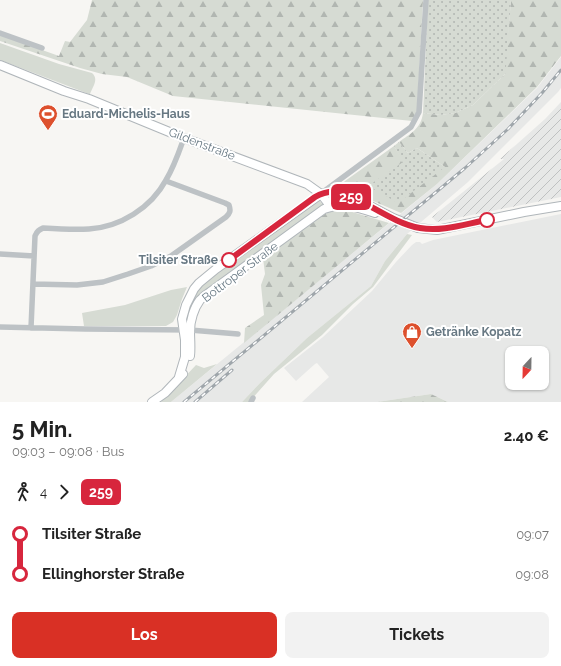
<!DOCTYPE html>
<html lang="de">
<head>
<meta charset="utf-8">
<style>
  :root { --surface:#fff; --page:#f2f2f2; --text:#222; --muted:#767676; --accent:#d93025 }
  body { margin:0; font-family:Raleway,sans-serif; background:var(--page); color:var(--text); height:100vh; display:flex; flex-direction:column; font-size:15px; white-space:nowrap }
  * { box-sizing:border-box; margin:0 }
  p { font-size:13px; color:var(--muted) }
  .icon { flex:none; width:22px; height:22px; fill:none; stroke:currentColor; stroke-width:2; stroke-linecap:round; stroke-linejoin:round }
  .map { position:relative; height:402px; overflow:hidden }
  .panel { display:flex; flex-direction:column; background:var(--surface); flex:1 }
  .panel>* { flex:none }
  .badge { padding:0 8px; border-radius:6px; font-size:14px; line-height:26px }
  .needle { width:26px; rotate:202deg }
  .buttons { position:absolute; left:505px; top:346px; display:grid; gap:8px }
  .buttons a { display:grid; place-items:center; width:44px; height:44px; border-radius:8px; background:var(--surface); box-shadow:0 1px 3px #0004; font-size:20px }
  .map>.badge { position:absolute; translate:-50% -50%; box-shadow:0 0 0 2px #fff }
  .legs { display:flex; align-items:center; gap:6px; height:44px; padding:0 12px; font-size:13px }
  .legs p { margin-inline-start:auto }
  .overview { display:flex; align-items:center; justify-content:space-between; height:68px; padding:0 12px }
  h1 { font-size:22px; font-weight:700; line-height:30px }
  .button { display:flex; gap:8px; margin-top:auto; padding:8px 12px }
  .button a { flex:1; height:46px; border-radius:8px; background:var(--accent); color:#fff; font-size:16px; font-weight:700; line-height:46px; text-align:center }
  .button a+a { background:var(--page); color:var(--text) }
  ul { padding:0 12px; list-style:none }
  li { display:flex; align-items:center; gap:14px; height:40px; font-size:15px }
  li i { display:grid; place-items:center; width:6px; height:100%; margin:0 5px; background:currentColor }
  li i::after { content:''; width:10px; height:10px; margin:-5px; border:3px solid; border-radius:50%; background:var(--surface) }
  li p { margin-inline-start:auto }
  li:first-child i { background:linear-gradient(#0000 50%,currentColor 0) }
  li:last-child i { background:linear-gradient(currentColor 50%,#0000 0) }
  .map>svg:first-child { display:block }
  .built { fill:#e7e8e7; fill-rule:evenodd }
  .industrial { fill:url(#industrial-furrows) }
  .green { fill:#d6dbd3 }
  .forest { fill:url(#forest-firs) }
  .park { fill:url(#park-dots) }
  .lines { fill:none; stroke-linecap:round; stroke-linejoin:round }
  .secondary-casing { stroke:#b0b6ba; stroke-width:10 }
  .street { stroke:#bdc2c5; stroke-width:5.5 }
  .secondary { stroke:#fff; stroke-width:8 }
  .rail-casing { stroke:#9fa6ab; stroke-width:3 }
  .rail { stroke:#fff; stroke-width:1.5; stroke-dasharray:4.5; stroke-linecap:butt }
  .line-1-casing { stroke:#fff; stroke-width:9 }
  .line-1 { stroke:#d7263d; stroke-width:6 }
  .stop-1-dot { fill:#fff; stroke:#d7263d; stroke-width:2 }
  .labels { text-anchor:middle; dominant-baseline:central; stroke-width:4; stroke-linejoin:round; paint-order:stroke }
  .poi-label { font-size:12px; font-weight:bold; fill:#677883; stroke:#fff; text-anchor:start }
  .street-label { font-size:12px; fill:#677883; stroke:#fff }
  .stop-label { font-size:12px; font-weight:bold; fill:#677883; stroke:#fff; text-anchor:end }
</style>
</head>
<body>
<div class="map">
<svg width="561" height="402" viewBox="0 0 561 402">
  <defs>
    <pattern id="industrial-furrows" width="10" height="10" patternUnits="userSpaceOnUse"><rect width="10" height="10" fill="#e7e8e7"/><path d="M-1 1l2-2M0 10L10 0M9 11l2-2" fill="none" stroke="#bfc1c1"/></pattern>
    <pattern id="forest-firs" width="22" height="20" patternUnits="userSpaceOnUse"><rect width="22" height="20" fill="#d6dbd3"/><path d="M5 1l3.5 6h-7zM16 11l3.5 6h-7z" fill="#b1b6b1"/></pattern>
    <pattern id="park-dots" width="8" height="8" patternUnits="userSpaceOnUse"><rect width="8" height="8" fill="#d6dbd3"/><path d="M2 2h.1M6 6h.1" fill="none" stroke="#b1b6b1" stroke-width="1.8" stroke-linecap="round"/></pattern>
  </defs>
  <rect width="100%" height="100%" fill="#f7f6f3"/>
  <path class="built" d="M561,57V88L558,92L468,182L407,234L385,261L371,286L307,338L260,383L242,402H171L437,184L537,88Z
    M561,214V402H448L431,394L377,402H302L329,377L317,363L315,364L296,381L284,368L323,337L372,291L396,262L412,245L416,242H420L422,244L433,240ZM512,353H542V383H512Z"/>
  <path class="industrial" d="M561,102V197L437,222L432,217L504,159H500L545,119Z"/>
  <path class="green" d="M0,43L59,64L92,73C99,79 93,86 90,94H89L0,60Z
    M318,199L323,205L201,296L189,321H187C190,307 194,295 202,284Z
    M407,234L412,235L373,287L353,304L322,335L274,374L249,402H242L260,383L307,338L371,286L385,261Z
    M187,287L182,299L177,315L173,322L166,326H84L82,313L125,305L171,290Z
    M217,364L171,402H161L196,365L204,368Z"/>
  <path class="forest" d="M92,0H423L417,111L412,121L173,96L127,77L102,74L80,68L0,41V35L59,56L65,41L70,42L87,20Z
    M511,0H561V56L537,87L437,184L401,213L343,188L341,186L342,184L345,181L394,146L404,162L445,167L417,148L408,153L399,142C410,134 421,129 423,113L440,115L455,113L473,105L506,73L505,67Z
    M341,210L349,211L389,223L244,343L245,328L264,315L261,285L265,274L263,258L325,214L333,211Z
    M431,394L448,402H377Z"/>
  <path class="park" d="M428,0H511L506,67V73L473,105L455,113L440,115L423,113Z
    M399,142L408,153L417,148L445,167L398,203L368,186L403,162L394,146Z"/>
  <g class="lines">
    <defs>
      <path id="secondary" d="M0,65L64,91L89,99L184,138L307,184L321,194L331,207
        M190,356C191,348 190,339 190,331C190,321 194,308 200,300C203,297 207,294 210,292L324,209C344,202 357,207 375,213
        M179,377L185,357V340L182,319L186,305L194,289L199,283L216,269L321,194L330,192L340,193L357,199L393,218L418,228L437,230L524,212L561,206
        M152,402L165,393L183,374"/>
    </defs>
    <use href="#secondary" class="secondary-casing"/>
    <path class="street" d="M0,33L42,48
      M323,192L411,127L419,112L426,0
      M0,254L34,256
      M33,284L77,285L103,282L128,274L151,266L171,256L226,217C230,213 231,211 229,205L225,203L166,181
      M0,327L85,329L190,330L238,334
      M31,328L35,236C37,231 39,230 43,228C58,229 74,230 89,229C120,227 151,208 166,180C174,167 179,152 184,138
      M251,402L253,398"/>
    <use href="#secondary" class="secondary"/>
    <defs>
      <path id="rail" d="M184,402L465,168L508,129L542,93L561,70
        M195,402L232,370"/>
    </defs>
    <use href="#rail" class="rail-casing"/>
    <use href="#rail" class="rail"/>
  </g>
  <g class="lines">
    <defs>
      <path id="line-1" d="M229,260L315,197C323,192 330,191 339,192C347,194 356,199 364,203C381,212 401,225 420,228C442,232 465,224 487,220"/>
    </defs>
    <use href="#line-1" class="line-1-casing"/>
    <use href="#line-1" class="line-1"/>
  </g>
  <defs>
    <symbol id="stadium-pin" viewBox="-11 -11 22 30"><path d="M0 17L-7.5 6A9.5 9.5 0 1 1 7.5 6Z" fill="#dd502d" stroke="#fff"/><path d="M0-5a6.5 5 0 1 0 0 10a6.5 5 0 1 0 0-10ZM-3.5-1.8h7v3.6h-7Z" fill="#fff"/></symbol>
    <symbol id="shop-pin" viewBox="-11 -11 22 30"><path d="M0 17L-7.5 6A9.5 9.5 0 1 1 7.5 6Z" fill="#dd502d" stroke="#fff"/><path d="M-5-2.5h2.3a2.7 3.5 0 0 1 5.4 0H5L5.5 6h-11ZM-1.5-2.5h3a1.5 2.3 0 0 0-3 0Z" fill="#fff"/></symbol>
  </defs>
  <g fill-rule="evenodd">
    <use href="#stadium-pin" x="37" y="103" width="22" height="30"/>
    <use href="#shop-pin" x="401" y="321" width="22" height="30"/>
  </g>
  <g class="stop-1-dot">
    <circle cx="487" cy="220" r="7"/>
    <circle cx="229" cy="260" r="7"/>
  </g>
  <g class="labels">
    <g class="poi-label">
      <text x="62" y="114">Eduard-Michelis-Haus</text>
      <text x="426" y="332">Getränke Kopatz</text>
    </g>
    <g class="street-label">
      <text transform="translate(202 144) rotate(21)">Gildenstraße</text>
      <text transform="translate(240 272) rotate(-37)">Bottroper Straße</text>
    </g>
    <g class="stop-label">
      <text x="218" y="260">Tilsiter Straße</text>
    </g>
  </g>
</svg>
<div class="buttons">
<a><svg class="needle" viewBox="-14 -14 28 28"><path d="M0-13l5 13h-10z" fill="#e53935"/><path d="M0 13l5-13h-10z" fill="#767676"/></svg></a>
</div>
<b class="badge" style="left:351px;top:197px;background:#d7263d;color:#fff">259</b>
</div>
<section class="panel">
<div class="overview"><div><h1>5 Min.</h1><p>09:03 – 09:08 · Bus</p></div><b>2.40 €</b></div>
<div class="legs"><svg class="icon" aria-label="walk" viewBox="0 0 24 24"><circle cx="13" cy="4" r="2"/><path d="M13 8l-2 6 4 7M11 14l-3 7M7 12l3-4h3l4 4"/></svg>4<svg class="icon" aria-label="forward" viewBox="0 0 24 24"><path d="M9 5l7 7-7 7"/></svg><b class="badge" style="background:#d7263d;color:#fff">259</b></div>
<ul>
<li><i style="color:#d7263d"></i><b>Tilsiter Straße</b><p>09:07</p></li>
<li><i style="color:#d7263d"></i><b>Ellinghorster Straße</b><p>09:08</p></li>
</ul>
<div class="button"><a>Los</a><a>Tickets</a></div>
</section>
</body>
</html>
